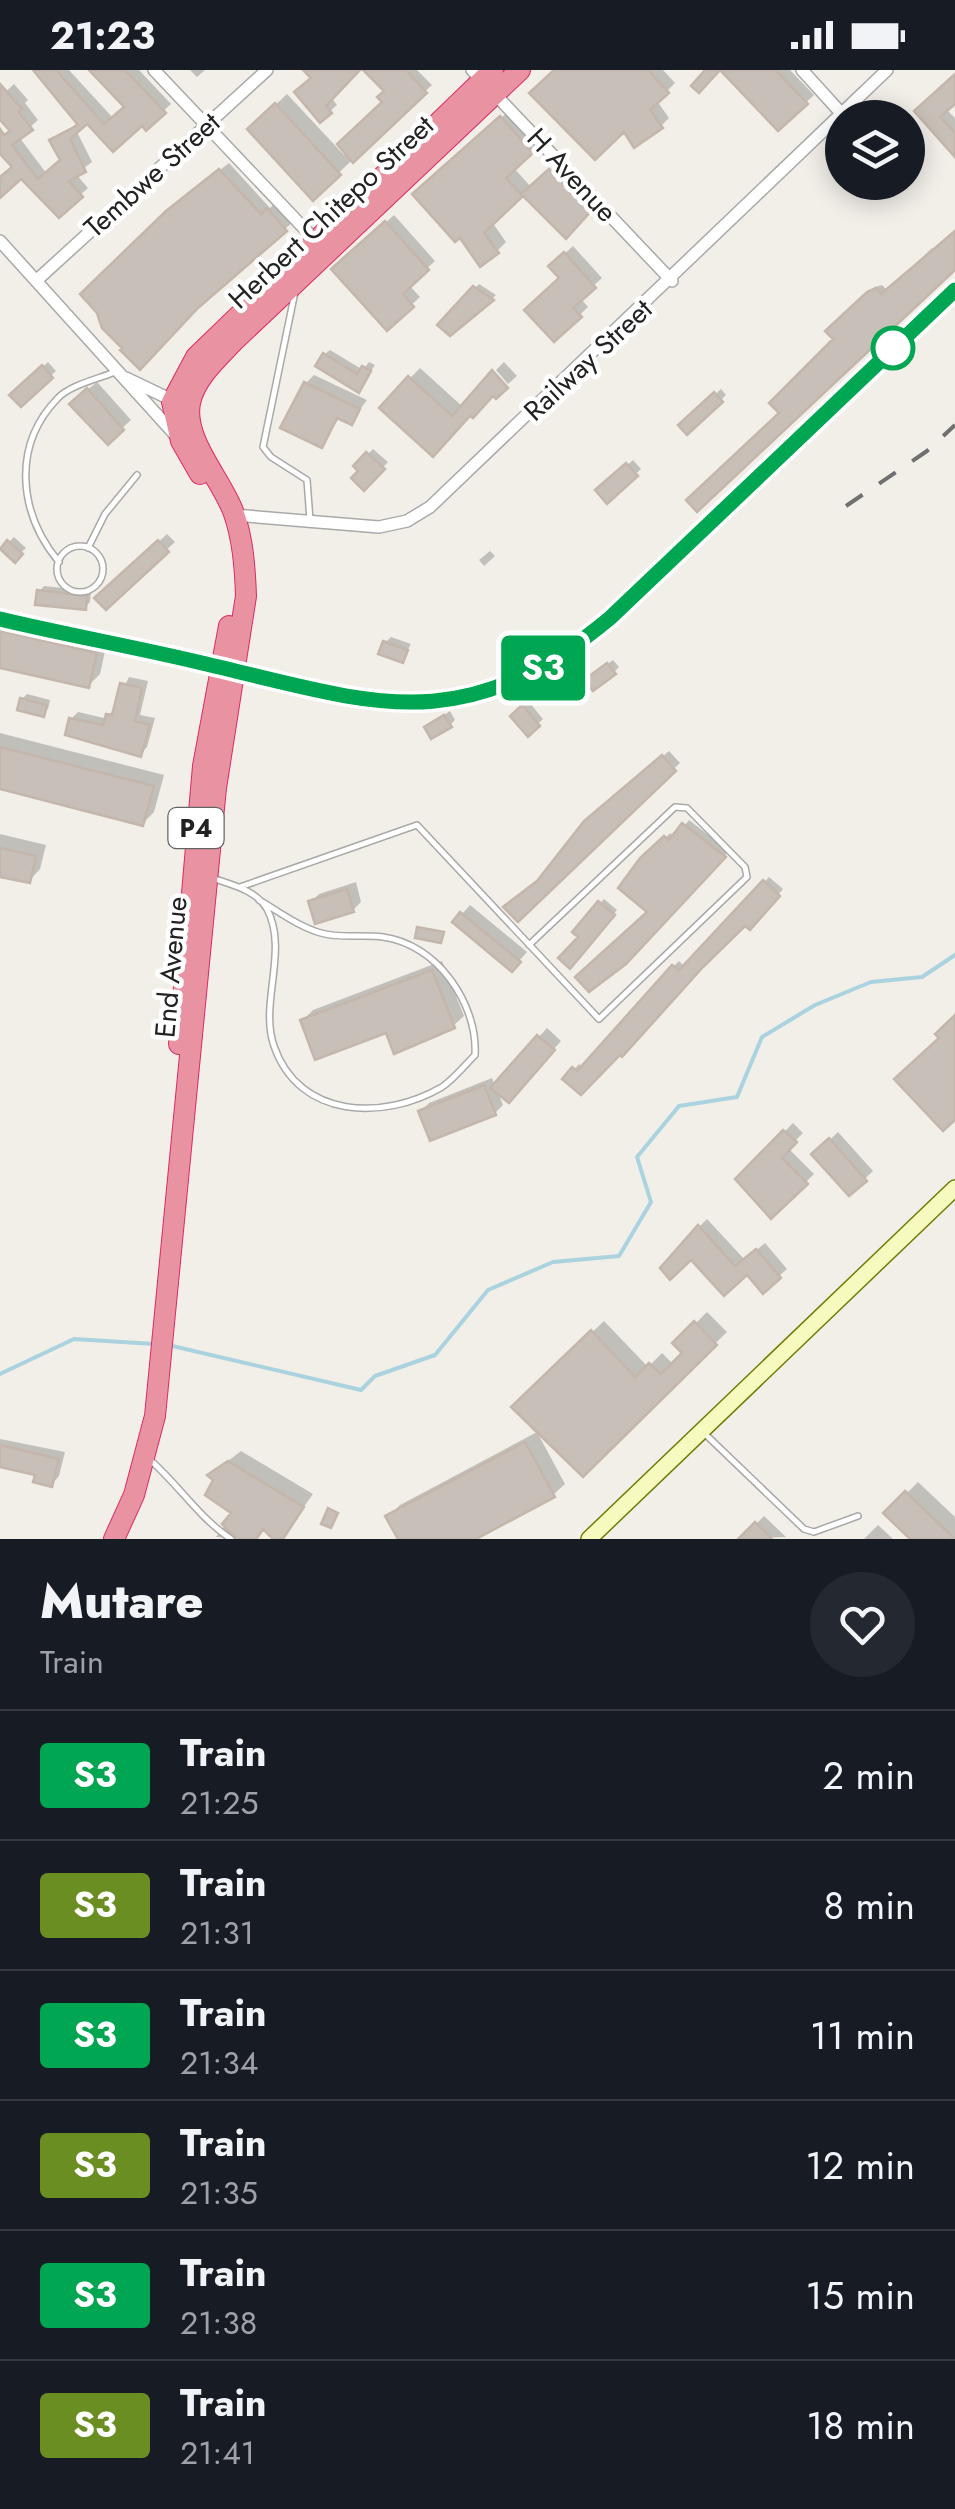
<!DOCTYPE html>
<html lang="en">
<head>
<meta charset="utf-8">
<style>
  :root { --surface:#171b24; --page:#242831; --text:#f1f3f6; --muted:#9ea1a6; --line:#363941 }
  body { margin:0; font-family:Jost,sans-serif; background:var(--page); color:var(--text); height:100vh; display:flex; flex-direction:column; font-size:38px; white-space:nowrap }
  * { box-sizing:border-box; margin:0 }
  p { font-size:32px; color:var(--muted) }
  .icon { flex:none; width:55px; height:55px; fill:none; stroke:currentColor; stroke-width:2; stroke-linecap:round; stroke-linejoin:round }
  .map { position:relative; height:1469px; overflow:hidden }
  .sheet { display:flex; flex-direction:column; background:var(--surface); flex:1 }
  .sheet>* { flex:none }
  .badge { padding:0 20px; border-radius:8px; font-size:35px; line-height:65px }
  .buttons { position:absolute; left:825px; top:30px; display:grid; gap:20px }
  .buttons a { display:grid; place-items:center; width:100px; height:100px; border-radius:50%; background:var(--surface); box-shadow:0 5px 25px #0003; font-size:50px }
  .map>.badge { position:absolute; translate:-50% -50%; box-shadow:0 0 0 5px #fff }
  .round { display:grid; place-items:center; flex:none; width:105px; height:105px; border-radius:52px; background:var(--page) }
  .overview { display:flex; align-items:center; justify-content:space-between; height:170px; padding:0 40px }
  h1 { font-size:48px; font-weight:800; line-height:75px }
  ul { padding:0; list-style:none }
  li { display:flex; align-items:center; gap:30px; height:130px; padding:0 40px; border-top:2px solid var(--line) }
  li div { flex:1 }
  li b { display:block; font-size:38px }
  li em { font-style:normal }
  li .badge { min-width:110px; font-weight:700; text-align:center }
  .status { display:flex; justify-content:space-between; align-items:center; height:70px; padding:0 50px; background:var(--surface); direction:ltr }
  .status svg { height:28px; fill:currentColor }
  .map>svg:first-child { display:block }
  .shadow { fill:#0003 }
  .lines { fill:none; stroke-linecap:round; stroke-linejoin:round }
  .stream { stroke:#aad3df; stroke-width:4 }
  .building { fill:#c7bfb8; stroke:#c4b6ab; stroke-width:2.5 }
  .lane-casing { stroke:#a9a9a9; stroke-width:8 }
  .street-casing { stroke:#a9a9a9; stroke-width:14 }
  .secondary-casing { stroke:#707d05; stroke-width:18 }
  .highway-casing { stroke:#dc2a67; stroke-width:22 }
  .lane { stroke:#fff; stroke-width:5 }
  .street { stroke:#fff; stroke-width:11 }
  .secondary { stroke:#f7fabf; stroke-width:15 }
  .highway { stroke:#e892a2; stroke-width:20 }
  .rail { stroke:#707070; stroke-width:4; stroke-dasharray:20 20; stroke-linecap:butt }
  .line-casing { stroke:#fff; stroke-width:22 }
  .line { stroke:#00a651; stroke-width:15 }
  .stop-dot { fill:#fff; stroke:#00a651; stroke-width:5 }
  .labels { text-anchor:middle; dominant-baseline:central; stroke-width:9; stroke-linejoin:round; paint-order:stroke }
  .shield { fill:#fff; stroke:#646464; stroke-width:2.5 }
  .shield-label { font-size:25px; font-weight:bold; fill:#222 }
  .street-label { font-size:28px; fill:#222; stroke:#fff }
</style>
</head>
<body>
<div class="status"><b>21:23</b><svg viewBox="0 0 49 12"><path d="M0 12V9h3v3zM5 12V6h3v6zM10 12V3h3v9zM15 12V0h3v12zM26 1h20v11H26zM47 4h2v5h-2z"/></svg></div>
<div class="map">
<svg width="955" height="1469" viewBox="0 0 955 1469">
  <rect width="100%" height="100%" fill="#f2efe9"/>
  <path class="shadow" d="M36,0H69L113,48L127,36L93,0H139L171,34L146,57L142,53L113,78L88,50L76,60L92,92L76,104L88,118L59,144L22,106L0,125V109L15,96L0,77V71L13,60L0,46V27L14,14L28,30L25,33L38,50L19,67L47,104L62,90L52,71L79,52Z
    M190,0H205L197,7Z
    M312,0H357L331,27L337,35L320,50Z
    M366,0H417L432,15L313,127L250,59L287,24L344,85L385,32L387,21Z
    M555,0H663L675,13L657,31L669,48L661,56L625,58Z
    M724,0H790L814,25L779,58Z
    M955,6V31L946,39L955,48V82L918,41Z
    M511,39L541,72L513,97L531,117L559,92L599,131L566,166L523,123L492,152L506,172L497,181L425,115Z
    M229,93L270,138L276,132L293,152L285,159L177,133Z
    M394,145L435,191L409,215L420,227L387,258L334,200Z
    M955,164V197L782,342L836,269L829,261L875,217L882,215L888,221L932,178L936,182Z
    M573,176L602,208L580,228L588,237L554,269L562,208L551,196Z
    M479,214L496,225L469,251L441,255Z
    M330,280L363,300L369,292L375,295L359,320L325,284Z
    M48,292L56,301L21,334L13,325Z
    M504,292L517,306L508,314L496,300Z
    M420,298L463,337L494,323L433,383L382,337Z
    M314,305L367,330L351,352L340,347L321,375L306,313Z
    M97,312L131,350L108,371L80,326Z
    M721,319L726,325L688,361L682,355Z
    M373,379L388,392L364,417L356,396Z
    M633,390L641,399L607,430L598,420Z
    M167,464L175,472L106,536L98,528Z
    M14,467L26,478L14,489L3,478Z
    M490,481L495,486L484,496L479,490Z
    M44,516L91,521L90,532L85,537L39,522Z
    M0,548L107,572L100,604L89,615L0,595Z
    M391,567L411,574L402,590L386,572Z
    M613,590L619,597L614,602L592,605Z
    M129,607L148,611L140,645L155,648L147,677L140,684L71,649L78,642L108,649Z
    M27,624L50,630L48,639L43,644L22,629Z
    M529,632L543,649L528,663L513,646Z
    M450,641L455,650L450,655L427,657Z
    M0,663L164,705L154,742L143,753L0,717Z
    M669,681L680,693L576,790L542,808L594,745Z
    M689,750L729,781L625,892L651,841L622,818L670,763L675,767Z
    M0,764L46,775L40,799L29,811L0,804Z
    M769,807L783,819L750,857L745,853L581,1022L566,1008L579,994L583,998L674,896L679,891L685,897Z
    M356,812L361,832L353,840L311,832L319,824Z
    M604,829L617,840L570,896L582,867L576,861Z
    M470,835L527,882L512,899L455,852Z
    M442,891L464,946L453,956L387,960L303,950L313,940Z
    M547,958L561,971L516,1022L497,1020L503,1035L495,1043L421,1041L429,1033L492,1008L495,1016Z
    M793,1053L803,1063L788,1078L814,1104L772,1146L739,1109Z
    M838,1062L873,1101L850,1123L815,1084Z
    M707,1149L745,1190L765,1173L787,1199L779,1206L747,1201L724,1222L699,1157Z
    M707,1242L727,1262L583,1404L514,1337L604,1251L648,1297L662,1283L674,1295L686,1283L676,1273Z
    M537,1362L565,1414L553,1425L471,1469H400L388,1447L400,1435Z
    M0,1369L65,1382L59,1406L52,1414L38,1403L0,1394Z
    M241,1381L313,1424L281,1469L265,1458L258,1469L216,1467L235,1442L210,1405Z
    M918,1412L955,1447V1469H913L887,1443Z
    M764,1446L786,1467L743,1469L742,1468Z
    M878,1455L893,1469H864Z"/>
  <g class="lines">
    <path class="stream" d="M168,1275L361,1320L375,1306L435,1285L488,1220L553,1192L619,1186L651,1132L637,1087L679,1036L737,1027L762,967L815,935L871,912L922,907L955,885
      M0,1304L74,1269L154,1274"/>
  </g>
  <path class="building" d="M33,0H56L104,54L124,37L89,0H125L166,43L146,61L142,56L113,82L87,54L70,69L86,102L69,111L83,127L59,148L21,109L0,128V107L12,97L0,84V59L4,65L10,61L0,50V14L22,39L19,42L33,60L12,75L38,109L60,90L49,70L78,55Z
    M303,0H360L326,36L332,43L320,53L294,22L311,8Z
    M363,0H406L427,23L353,93L337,74L382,32L377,27L384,21Z
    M554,0H648L669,23L650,40L663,58L634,78L624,62L595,90L529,23Z
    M705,0H720L699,23L691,16Z
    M720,0H775L808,34L778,61Z
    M955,4V34L940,47L955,62V87L914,41Z
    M275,33L341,105L313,131L247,59Z
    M500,46L533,83L506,108L523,126L484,163L499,183L480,197L460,168L455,172L412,124Z
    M219,99L261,144L267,138L287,161L198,238L140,300L120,280L122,278L102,258L97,243L80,224L166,141Z
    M549,99L592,140L566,169L521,124Z
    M385,151L429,200L403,224L414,237L387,261L331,199Z
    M955,161V200L697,442L686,430L779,343L769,333L833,269L825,261L867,222L876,218L881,224Z
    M564,182L596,218L573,238L582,247L554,272L524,240L559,208L548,196Z
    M473,216L494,230L450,266L437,255Z
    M323,283L357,304L362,296L371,301L359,323L315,296Z
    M42,295L53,308L21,337L9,325Z
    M492,300L508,318L496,329L493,326L473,348L470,346L433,387L379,338L408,306L452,346Z
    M304,312L360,339L352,355L337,348L322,378L280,358Z
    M87,318L124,360L108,375L69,334Z
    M714,322L723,332L687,365L678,355Z
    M366,382L385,399L364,421L351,408L358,401L353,396Z
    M626,393L638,406L607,434L595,420Z
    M7,470L23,484L15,493L0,479Z
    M158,470L169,482L106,540L94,528Z
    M37,520L87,526L86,540L35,535Z
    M0,561L97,583L89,618L0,598Z
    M383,571L408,580L403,593L378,584Z
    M607,593L616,604L593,621L584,610Z
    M120,613L142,618L135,651L150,655L141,687L65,665L69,648L103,655L106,644L112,645Z
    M20,628L47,635L44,647L17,640Z
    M522,635L540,656L528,667L510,646Z
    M444,645L452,657L431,669L424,657Z
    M0,677L154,716L143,756L0,719Z
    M662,685L676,701L518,852L503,837L537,811L584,751Z
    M682,753L726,787L626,894L589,922L575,907L647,842L618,818L640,788L664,766L669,770Z
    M0,778L36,786L30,813L0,807Z
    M763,810L780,826L750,860L745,856L703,897L622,987L620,985L581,1025L562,1009L572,997L577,1001L672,895L679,900Z
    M347,819L354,842L315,854L308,831Z
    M598,831L615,845L570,899L558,888L578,867L572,862Z
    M460,842L521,892L512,902L452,852Z
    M417,857L444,862L441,873L415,868Z
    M432,900L455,958L394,984L386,963L315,990L300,950Z
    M955,945V1050L943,1061L894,1009L939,968L935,964Z
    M537,965L555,980L509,1033L490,1018Z
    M484,1015L496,1045L430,1071L418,1041Z
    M783,1060L797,1072L782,1088L808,1114L771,1149L735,1109Z
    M829,1068L867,1111L849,1126L811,1084Z
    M698,1155L735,1196L756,1179L781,1208L763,1224L747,1205L724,1226L691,1190L670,1210L660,1198Z
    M694,1251L717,1275L583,1407L511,1337L591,1260L635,1307L649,1293L661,1304L682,1283L672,1273Z
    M525,1372L555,1427L476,1469H398L385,1446Z
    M0,1375L59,1389L52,1417L33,1412L35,1405L0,1397Z
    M228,1391L304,1437L283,1469H273L263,1459L256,1469H237L222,1454L231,1443L205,1425L213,1410L207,1405Z
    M905,1421L955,1469H910L883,1443Z
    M328,1438L338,1443L331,1458L321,1454Z
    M755,1452L772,1469H738Z"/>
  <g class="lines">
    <defs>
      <path id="lane" d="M295,222L263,377L271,387L307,410L310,450
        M57 499a23 23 0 1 1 46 0a23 23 0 1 1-46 0Z
        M88,478L105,444L137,405
        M59,492C19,444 11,376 58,328C70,315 98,309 115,302
        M215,809C233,815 257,821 267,839C289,881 259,933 274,976C299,1049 384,1051 442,1017C454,1009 465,995 475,985C478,934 437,874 383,867C362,864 342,869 321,863C299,857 278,841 259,830
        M240,817L417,755L599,949L747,807L745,797L687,738L675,737L529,875
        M703,1362L804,1459L814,1462L858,1446
        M149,1389C179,1415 198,1447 231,1469"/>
      <path id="street" d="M154,0L316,171
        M472,0L672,211
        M802,0L841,43
        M0,171L178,368
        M37,210L267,0
        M126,308L176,332
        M234,445L379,457L407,451L430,437L887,0"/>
      <path id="secondary" d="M589,1469L955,1118"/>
      <path id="highway" d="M200,404L181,371L172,332L196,287L493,0
        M179,974L203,696L229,556
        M114,1469L134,1425L155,1346L216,718L246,526C245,498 243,468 233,441C221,409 183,369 190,333C195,308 218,288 235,270L520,0"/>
    </defs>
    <use href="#lane" class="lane-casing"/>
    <use href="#street" class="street-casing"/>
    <use href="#secondary" class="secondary-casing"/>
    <use href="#highway" class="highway-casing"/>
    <use href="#lane" class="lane"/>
    <use href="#street" class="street"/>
    <use href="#secondary" class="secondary"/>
    <use href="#highway" class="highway"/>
    <path class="rail" d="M846,436L927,381L955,355
      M0,549C69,565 140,578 209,595C377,636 464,669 610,548L955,220"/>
  </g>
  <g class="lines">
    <defs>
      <path id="line" d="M0,549C67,565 135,577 202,593C373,633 461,672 610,548L955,220"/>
    </defs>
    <use href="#line" class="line-casing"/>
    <use href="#line" class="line"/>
  </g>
  <circle class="stop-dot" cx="893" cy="278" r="20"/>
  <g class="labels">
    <rect class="shield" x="168.5" y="738" width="55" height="40" rx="8"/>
    <g class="shield-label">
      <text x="196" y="758">P4</text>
    </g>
    <g class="street-label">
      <text transform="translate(152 105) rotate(-42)">Tembwe Street</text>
      <text transform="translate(572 105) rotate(47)">H Avenue</text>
      <text transform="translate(331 142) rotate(-43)">Herbert Chitepo Street</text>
      <text transform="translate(588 290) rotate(-43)">Railway Street</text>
      <text transform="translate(171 897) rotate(-85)">End Avenue</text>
    </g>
  </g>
</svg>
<div class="buttons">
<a><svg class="icon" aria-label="layers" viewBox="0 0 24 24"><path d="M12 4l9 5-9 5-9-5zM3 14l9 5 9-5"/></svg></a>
</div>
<b class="badge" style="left:543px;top:598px;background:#00a651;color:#fff">S3</b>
</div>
<section class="sheet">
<div class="overview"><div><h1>Mutare</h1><p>Train</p></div><a class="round"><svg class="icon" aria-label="heart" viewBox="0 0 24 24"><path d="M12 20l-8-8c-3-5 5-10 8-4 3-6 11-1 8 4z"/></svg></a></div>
<ul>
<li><span class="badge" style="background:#00a651;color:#fff">S3</span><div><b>Train</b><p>21:25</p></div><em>2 min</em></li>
<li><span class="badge" style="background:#6b8e23;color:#fff">S3</span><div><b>Train</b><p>21:31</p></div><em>8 min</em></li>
<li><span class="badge" style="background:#00a651;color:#fff">S3</span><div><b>Train</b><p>21:34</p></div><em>11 min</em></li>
<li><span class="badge" style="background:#6b8e23;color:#fff">S3</span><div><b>Train</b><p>21:35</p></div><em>12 min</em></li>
<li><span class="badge" style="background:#00a651;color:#fff">S3</span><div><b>Train</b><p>21:38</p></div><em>15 min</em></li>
<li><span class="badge" style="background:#6b8e23;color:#fff">S3</span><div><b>Train</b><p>21:41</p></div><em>18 min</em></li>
</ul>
</section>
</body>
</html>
